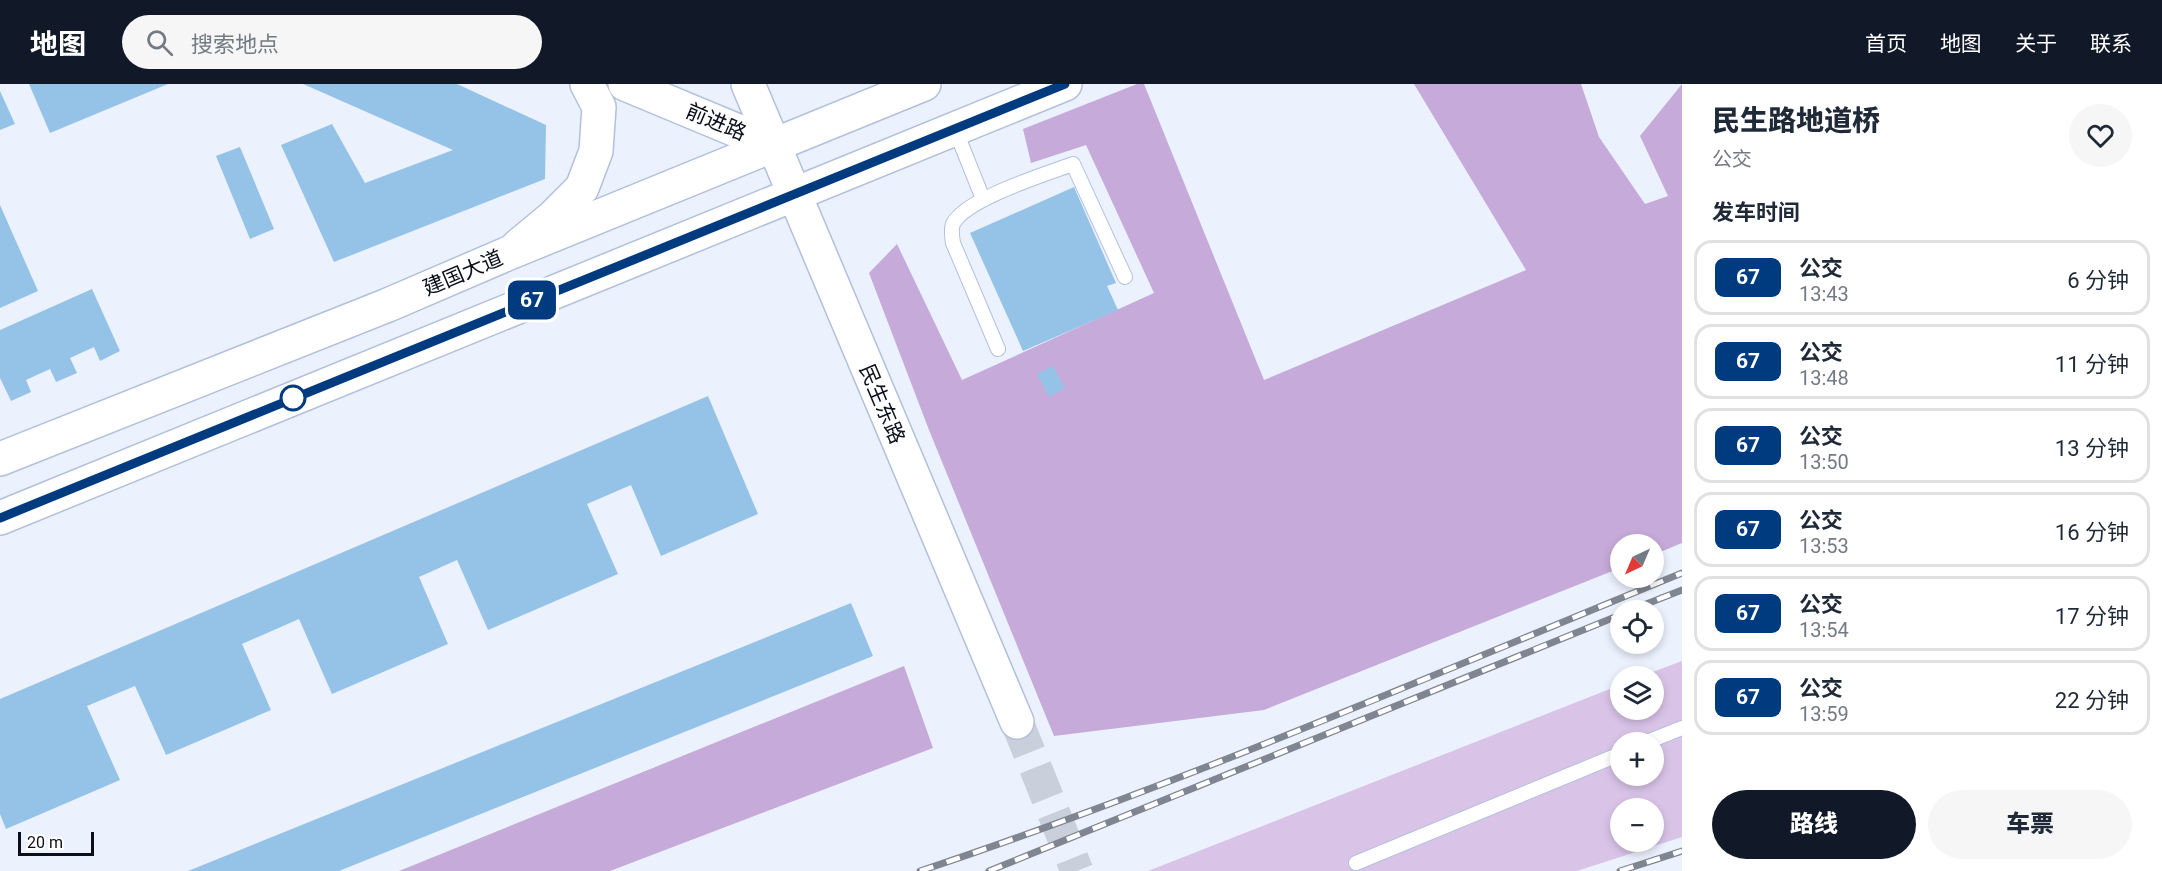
<!DOCTYPE html>
<html lang="zh">
<head>
<meta charset="utf-8">
<style>
  :root { --surface:#fff; --page:#f6f6f7; --text:#1f2937; --muted:#747a83; --line:#e0e1e3; --accent:#111827 }
  body { margin:0; font-family:Roboto,"Noto Sans SC",sans-serif; background:var(--page); color:var(--text); height:100vh; display:flex; flex-direction:column; font-size:22px; white-space:nowrap }
  * { box-sizing:border-box; margin:0 }
  p { font-size:20px; color:var(--muted) }
  .icon { flex:none; width:33px; height:33px; fill:none; stroke:currentColor; stroke-width:2; stroke-linecap:round; stroke-linejoin:round }
  .map { position:relative; flex:1; overflow:hidden }
  .details { display:flex; flex-direction:column; background:var(--surface); width:480px }
  .details>* { flex:none }
  .badge { padding:0 12px; border-radius:9px; font-size:21px; line-height:39px }
  .needle { width:39px; rotate:224deg }
  .fabs { position:absolute; left:1610px; top:450px; display:grid; gap:12px }
  .fabs a { display:grid; place-items:center; width:54px; height:54px; border-radius:50%; background:var(--surface); box-shadow:0 3px 9px #0003; font-size:30px }
  .scale { position:absolute; left:18px; bottom:15px; width:76px; box-sizing:border-box; padding-left:6px; border:3px solid #0a0f19; border-top:0; font-size:16px; line-height:21px; white-space:nowrap; color:#0a0f19; -webkit-text-stroke:4px #fff; paint-order:stroke }
  .map>.badge { position:absolute; translate:-50% -50%; box-shadow:0 0 0 3px #fff }
  h2 { padding:0 30px; font-size:22px; line-height:54px }
  .round { display:grid; place-items:center; flex:none; width:63px; height:63px; border-radius:32px; background:var(--page) }
  .overview { display:flex; align-items:center; justify-content:space-between; height:102px; padding:0 30px }
  h1 { font-size:28px; font-weight:800; line-height:45px }
  .action { display:flex; gap:12px; margin-top:auto; padding:12px 30px }
  .action a { flex:1; height:69px; border-radius:36px; background:var(--accent); color:#fff; font-size:24px; font-weight:800; line-height:69px; text-align:center }
  .action a+a { background:var(--page); color:var(--text) }
  ul { padding:0; list-style:none }
  li { display:flex; align-items:center; gap:18px; height:75px; margin:0 12px 9px; padding:0 18px; border:3px solid var(--line); border-radius:18px }
  li div { flex:1 }
  li b { display:block; font-size:22px }
  li em { font-style:normal }
  li .badge { min-width:66px; font-weight:700; text-align:center }
  header { display:flex; align-items:center; gap:36px; box-sizing:border-box; height:84px; padding:0 30px; background:var(--accent); color:#fff }
  header strong { font-size:28px }
  nav { display:flex; gap:33px; margin-inline-start:auto; font-size:21px }
  .search { width:420px; height:54px; background:var(--page); display:flex; align-items:center; gap:15px; box-sizing:border-box; padding:0 21px; border-radius:33px; color:var(--muted); font-size:22px }
  main { display:flex; flex:1; min-height:0 }
  .map>svg:first-child { display:block }
  .green { fill:#d9c4e8; fill-rule:evenodd }
  .forest { fill:#c6aad9 }
  .building { fill:#95c3e8 }
  .lines { fill:none; stroke-linecap:round; stroke-linejoin:round }
  .secondary-tunnel { stroke:#c9cfdb; stroke-width:33; stroke-dasharray:33 16; stroke-linecap:butt }
  .service-casing { stroke:#b2c0dd; stroke-width:16 }
  .secondary-casing { stroke:#b2c0dd; stroke-width:36 }
  .trunk-casing { stroke:#b2c0dd; stroke-width:36 }
  .service { stroke:#fff; stroke-width:14 }
  .secondary { stroke:#fff; stroke-width:33 }
  .trunk { stroke:#fff; stroke-width:33 }
  .rail-casing { stroke:#808691; stroke-width:7 }
  .rail { stroke:#fff; stroke-width:4.5; stroke-dasharray:14; stroke-linecap:butt }
  .line-casing { stroke:#fff; stroke-width:14 }
  .line { stroke:#003b80; stroke-width:9 }
  .stop-dot { fill:#fff; stroke:#003b80; stroke-width:3 }
  .labels { text-anchor:middle; dominant-baseline:central; stroke-width:6; stroke-linejoin:round; paint-order:stroke }
  .street-label { font-size:21px; fill:#0a0f19; stroke:#fff }
</style>
</head>
<body>
<header>
<strong>地图</strong>
<div class="search"><svg class="icon" aria-label="search" viewBox="0 0 24 24"><circle cx="10" cy="10" r="6"/><path d="M15 15l6 6"/></svg>搜索地点</div>
<nav><a>首页</a><a>地图</a><a>关于</a><a>联系</a></nav>
</header>
<main>
<div class="map">
<svg width="1682" height="787" viewBox="0 0 1682 787">
  <rect width="100%" height="100%" fill="#ebf1fd"/>
  <path class="green" d="M1682,577V753L1577,787H1148L1620,601V626H1653V592H1642ZM1620,658H1653V692H1620ZM1620,724H1653V758H1620Z"/>
  <path class="forest" d="M1137,0H1144L1264,296L1526,186L1414,0H1581L1599,53L1645,120L1668,112L1640,52L1682,0V459L1653,471V460H1620V484L1264,626L1054,652L929,346L869,189L897,160L962,296L1154,209L1086,61L1031,79L1023,45Z
    M904,582L933,664L610,787H399Z"/>
  <path class="building" d="M29,0H168L50,49Z
    M303,0H457L546,41L545,95L334,178L281,61L332,40L365,99L453,66Z
    M0,7L15,40L0,46Z
    M240,63L274,145L250,155L216,72Z
    M1074,103L1116,199L1107,202L1118,226L1023,267L970,149Z
    M0,121L38,207L0,224Z
    M92,205L120,267L100,277L94,263L70,274L77,289L56,298L50,285L26,296L31,308L11,317L0,294V246Z
    M1053,282L1065,304L1049,313L1037,290Z
    M708,312L758,430L661,472L631,401L587,420L618,490L488,546L457,476L419,493L448,560L332,610L299,535L242,560L271,626L166,671L135,602L87,622L120,696L6,745L0,730V615Z
    M851,519L873,572L339,787H188Z"/>
  <g class="lines">
    <path class="secondary-tunnel" d="M1017,638L1077,787"/>
    <defs>
      <path id="service" d="M955,45L983,115
        M998,265L953,159C952,153 951,145 953,140C965,115 1046,90 1073,80L1125,193
        M1647,658L1682,644
        M1356,779L1620,670"/>
      <path id="secondary" d="M625,0L774,62
        M748,0L1017,638
        M518,162L553,133L582,104L596,67L599,23L587,0"/>
      <path id="trunk" d="M0,375L388,221L509,169L924,0
        M0,434L1065,0"/>
    </defs>
    <use href="#service" class="service-casing"/>
    <use href="#secondary" class="secondary-casing"/>
    <use href="#trunk" class="trunk-casing"/>
    <use href="#service" class="service"/>
    <use href="#secondary" class="secondary"/>
    <use href="#trunk" class="trunk"/>
    <defs>
      <path id="rail" d="M1631,526L1682,506
        M920,787C1179,701 1430,592 1682,489
        M989,787L1620,531
        M1620,787L1682,767"/>
    </defs>
    <use href="#rail" class="rail-casing"/>
    <use href="#rail" class="rail"/>
  </g>
  <g class="lines">
    <defs>
      <path id="line" d="M0,434L1065,0"/>
    </defs>
    <use href="#line" class="line-casing"/>
    <use href="#line" class="line"/>
  </g>
  <circle class="stop-dot" cx="293" cy="314" r="12"/>
  <g class="labels">
    <g class="street-label">
      <text transform="translate(716 38) rotate(23)">前进路</text>
      <text transform="translate(463 189) rotate(-23)">建国大道</text>
      <text transform="translate(882 320) rotate(67)">民生东路</text>
    </g>
  </g>
</svg>
<div class="fabs">
<a><svg class="needle" viewBox="-14 -14 28 28"><path d="M0-13l5 13h-10z" fill="#e53935"/><path d="M0 13l5-13h-10z" fill="#747a83"/></svg></a>
<a><svg class="icon" aria-label="locate" viewBox="0 0 24 24"><circle cx="12" cy="12" r="6"/><path d="M12 2v4M12 18v4M2 12h4M18 12h4"/></svg></a>
<a><svg class="icon" aria-label="layers" viewBox="0 0 24 24"><path d="M12 4l9 5-9 5-9-5zM3 14l9 5 9-5"/></svg></a>
<a>+</a>
<a>−</a>
</div>
<div class="scale">20 m</div>
<b class="badge" style="left:532px;top:216px;background:#003b80;color:#fff">67</b>
</div>
<section class="details">
<div class="overview"><div><h1>民生路地道桥</h1><p>公交</p></div><a class="round"><svg class="icon" aria-label="heart" viewBox="0 0 24 24"><path d="M12 20l-8-8c-3-5 5-10 8-4 3-6 11-1 8 4z"/></svg></a></div>
<h2>发车时间</h2>
<ul>
<li><span class="badge" style="background:#003b80;color:#fff">67</span><div><b>公交</b><p>13:43</p></div><em>6 分钟</em></li>
<li><span class="badge" style="background:#003b80;color:#fff">67</span><div><b>公交</b><p>13:48</p></div><em>11 分钟</em></li>
<li><span class="badge" style="background:#003b80;color:#fff">67</span><div><b>公交</b><p>13:50</p></div><em>13 分钟</em></li>
<li><span class="badge" style="background:#003b80;color:#fff">67</span><div><b>公交</b><p>13:53</p></div><em>16 分钟</em></li>
<li><span class="badge" style="background:#003b80;color:#fff">67</span><div><b>公交</b><p>13:54</p></div><em>17 分钟</em></li>
<li><span class="badge" style="background:#003b80;color:#fff">67</span><div><b>公交</b><p>13:59</p></div><em>22 分钟</em></li>
</ul>
<div class="action"><a>路线</a><a>车票</a></div>
</section>
</main>
</body>
</html>
